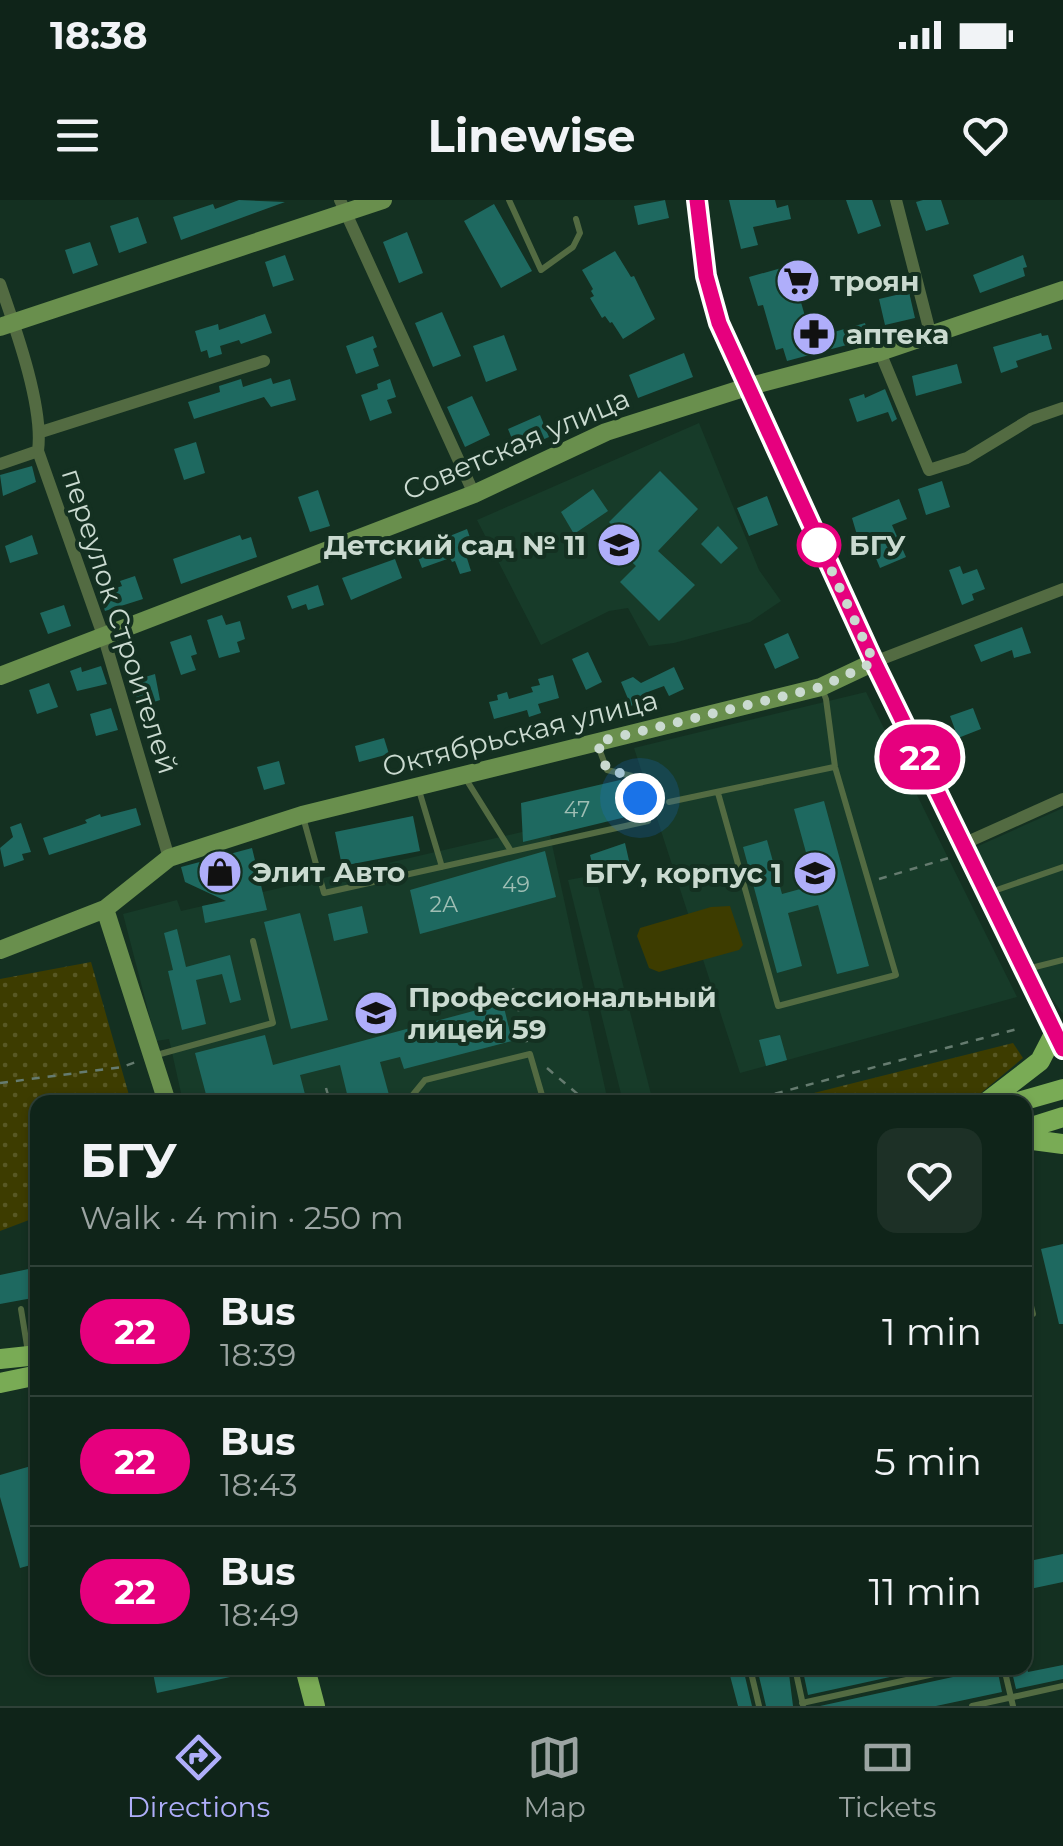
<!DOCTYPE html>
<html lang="en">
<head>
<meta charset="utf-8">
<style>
  :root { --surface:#0f2419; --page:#1d3026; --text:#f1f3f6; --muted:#9ba4a2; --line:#2f4138; --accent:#afaefa }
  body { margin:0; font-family:Montserrat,sans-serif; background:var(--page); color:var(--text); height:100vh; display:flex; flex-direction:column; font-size:38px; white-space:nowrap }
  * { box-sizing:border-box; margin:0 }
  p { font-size:32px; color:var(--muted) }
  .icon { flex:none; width:55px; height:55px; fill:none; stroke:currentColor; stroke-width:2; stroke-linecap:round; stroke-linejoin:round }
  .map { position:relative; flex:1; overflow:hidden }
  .sheet { position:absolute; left:30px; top:895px; width:1002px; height:580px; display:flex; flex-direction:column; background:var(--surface); border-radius:20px; box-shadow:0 2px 8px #0004,0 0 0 2px var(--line) }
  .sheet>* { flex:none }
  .badge { padding:0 20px; border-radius:32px; font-size:35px; line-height:65px }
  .you { position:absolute; width:50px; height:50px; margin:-25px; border:8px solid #fff; border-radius:50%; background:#1a73e8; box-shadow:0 0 0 15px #1a73e833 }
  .map>.badge { position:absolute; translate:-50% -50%; box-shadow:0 0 0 5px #fff }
  .round { display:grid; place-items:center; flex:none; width:105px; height:105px; border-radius:20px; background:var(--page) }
  .overview { display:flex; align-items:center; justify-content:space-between; height:170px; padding:0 50px }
  h1 { font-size:48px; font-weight:700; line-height:75px }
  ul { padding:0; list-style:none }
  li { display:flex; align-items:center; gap:30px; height:130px; padding:0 50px; border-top:2px solid var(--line) }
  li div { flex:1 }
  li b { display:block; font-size:38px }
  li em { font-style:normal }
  li .badge { min-width:110px; font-weight:700; text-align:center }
  .status { display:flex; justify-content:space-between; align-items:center; height:70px; padding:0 50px; background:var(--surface); direction:ltr }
  .status svg { height:28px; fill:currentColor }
  header { display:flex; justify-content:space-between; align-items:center; height:130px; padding:0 50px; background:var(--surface); font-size:45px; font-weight:700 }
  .tab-bar { display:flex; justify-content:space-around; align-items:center; height:140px; border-top:2px solid var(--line); background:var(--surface); font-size:28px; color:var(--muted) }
  .tab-bar a { display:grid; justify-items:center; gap:5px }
  .tab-bar .on { color:var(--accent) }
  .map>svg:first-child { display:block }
  .built { fill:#173b29 }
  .grass { fill:url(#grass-dots) }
  .garden { fill:#3d3c00 }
  .building { fill:#1e6960 }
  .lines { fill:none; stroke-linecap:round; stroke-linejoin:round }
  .path { stroke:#657b6f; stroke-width:2.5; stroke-dasharray:8 8; stroke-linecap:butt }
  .lane { stroke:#536b42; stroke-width:6 }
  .street { stroke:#536b42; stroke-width:12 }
  .secondary { stroke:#698f4d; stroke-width:18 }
  .primary { stroke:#79ab55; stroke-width:20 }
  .line-casing { stroke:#fff; stroke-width:22 }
  .line { stroke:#e6007e; stroke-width:15 }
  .walk { stroke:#cadad0; stroke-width:10; stroke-dasharray:0 18 }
  .stop-dot { fill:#fff; stroke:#e6007e; stroke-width:5 }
  .labels { text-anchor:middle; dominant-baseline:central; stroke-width:8; stroke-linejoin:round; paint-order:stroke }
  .number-label { font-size:22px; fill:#9fbeb4 }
  .poi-label { font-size:28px; font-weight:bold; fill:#cadad0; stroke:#143021; text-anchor:start }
  .street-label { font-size:28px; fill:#cadad0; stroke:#143021 }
  .stop-label { font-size:28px; font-weight:bold; fill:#cadad0; stroke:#143021; text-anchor:start }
</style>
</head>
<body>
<div class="status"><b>18:38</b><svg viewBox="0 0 49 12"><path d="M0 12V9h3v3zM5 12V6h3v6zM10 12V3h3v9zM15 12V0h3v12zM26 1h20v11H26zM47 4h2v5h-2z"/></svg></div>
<header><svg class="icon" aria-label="menu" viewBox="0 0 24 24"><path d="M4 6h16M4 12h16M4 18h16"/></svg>Linewise<svg class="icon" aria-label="heart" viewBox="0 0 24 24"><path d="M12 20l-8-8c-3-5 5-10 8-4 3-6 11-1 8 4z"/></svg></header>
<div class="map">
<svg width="1063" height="1506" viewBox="0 0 1063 1506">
  <defs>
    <pattern id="grass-dots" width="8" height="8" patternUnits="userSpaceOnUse" patternTransform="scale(2.5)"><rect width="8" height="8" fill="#3d3c00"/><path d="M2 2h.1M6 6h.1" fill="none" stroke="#585824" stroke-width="1.8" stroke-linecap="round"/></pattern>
  </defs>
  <rect width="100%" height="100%" fill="#143021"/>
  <path class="built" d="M699,223L759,370L781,401L750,422L674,443L649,446L628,408L609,411L541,445L477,320Z
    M866,492L1017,797L740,873L634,548Z
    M1063,608V814L1043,786L976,647Z
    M548,626L608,902H183L169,839L156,841L123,714L177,700L181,711Z
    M595,675L653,902H623L568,680Z"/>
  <path class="grass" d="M91,762L131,902H38L37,1017L0,1031V779Z
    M1013,843L1023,858L981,893L958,902H778Z"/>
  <path class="garden" d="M730,706L743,745L739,750L659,772L649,768L637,736L640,728L711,707Z"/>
  <path class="building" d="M239,0L285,2L181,40L173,17L213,4L215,9Z
    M665,0L669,18L638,25L634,6Z
    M729,0H775L777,8L788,5L791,19L753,27L758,45L741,49Z
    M846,0H872L881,26L858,34Z
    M923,0H941L949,24L926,31L916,2Z
    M494,4L532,71L501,88L464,21Z
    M138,17L147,43L119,53L110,26Z
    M407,32L423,73L399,83L383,42Z
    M90,42L98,65L73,74L65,50Z
    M615,51L631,77L634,76L655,119L623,139L612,122L610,123L605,116L602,118L590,98L594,96L591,91L593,89L582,70Z
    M285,55L294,80L273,87L265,62Z
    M1023,55L1027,67L1023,68L1025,76L980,93L973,75Z
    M785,67L791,86L796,85L809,130L832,125L834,132L865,123L869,139L787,161L783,148L776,150L763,105L758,106L749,77Z
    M909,92L915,118L885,125L879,99Z
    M442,112L461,156L433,167L415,123Z
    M265,114L272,133L241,144L239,140L220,146L222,154L209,158L207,150L201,152L195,131L218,124L219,130Z
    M1041,133L1042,136L1048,135L1052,149L1016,161L1018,167L1001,173L993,147Z
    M504,135L517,170L486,182L473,146Z
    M373,136L377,147L373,149L379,166L356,174L346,146Z
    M684,153L693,177L638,198L629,175Z
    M957,164L962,183L916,196L912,176Z
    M271,178L273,184L290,179L296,200L271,207L264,197L194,219L188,202L220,192L219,186L241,179L243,187Z
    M390,179L396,197L387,200L392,213L370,221L361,195L378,189L377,184Z
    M885,189L897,219L892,222L888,212L857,222L849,199L864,194L865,198Z
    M472,196L490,235L465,247L447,207Z
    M540,215L549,237L517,251L508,229Z
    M196,242L205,273L184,280L174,249Z
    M32,266L36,282L3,296L0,275Z
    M660,271L698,309L658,351L695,385L659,421L620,382L636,366L616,347L625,339L609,322Z
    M942,281L950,307L926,315L918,289Z
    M593,289L608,311L574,334L561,312Z
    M318,290L330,326L310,332L298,297Z
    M767,296L778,325L749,336L737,308Z
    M899,299L907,319L892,325L906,357L880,368L865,332L857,335L852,318Z
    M718,326L738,348L721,364L701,344Z
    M467,329L475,352L466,355L471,371L460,374L455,361L452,362L450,358L422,368L415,350Z
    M32,335L38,354L10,363L5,346Z
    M240,335L242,340L251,337L257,357L181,384L173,359Z
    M395,359L402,378L351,400L342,378Z
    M960,366L963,374L977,369L985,389L972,394L974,400L962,405L949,370Z
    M135,376L143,399L105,411L99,394L122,386L120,381Z
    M318,385L324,405L308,410L306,404L292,409L287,396Z
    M64,405L71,426L48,434L40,413Z
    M222,415L226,425L240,421L245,439L237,442L240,452L219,458L207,420Z
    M1022,427L1031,453L1014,458L1012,450L981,462L974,445Z
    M788,433L799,458L775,469L764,444Z
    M191,435L197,454L191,456L196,470L181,475L170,442Z
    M588,452L602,482L586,490L572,459Z
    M101,466L107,484L77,491L70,471L81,467L82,472Z
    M674,467L684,489L669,496L664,486L645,493L648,498L631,506L621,482L633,477L641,483Z
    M155,474L160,500L139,507L132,481Z
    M553,475L559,498L538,504L541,513L529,517L527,510L494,519L489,502L498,500L497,495L507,492L509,499L533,492L531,487L540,485L538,479Z
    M49,483L58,507L37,514L29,490Z
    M111,508L118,530L96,536L90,514Z
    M973,508L981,529L958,538L950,516Z
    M384,538L389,554L359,562L355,546Z
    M279,561L285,584L264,590L257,567Z
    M620,580L625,582L634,615L523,642L521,603Z
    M824,601L869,766L837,774L818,705L788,713L802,766L777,773L743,647L767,640L782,694L815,685L794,609Z
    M136,608L141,625L49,655L43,638L87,623L85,620L100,614L101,617Z
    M413,616L420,651L342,666L335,632Z
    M21,623L31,652L22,654L24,660L4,667L0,648L13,637L10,627Z
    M625,643L630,665L595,675L590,655Z
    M252,648L267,710L205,723L202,706L226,701L185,682L181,667Z
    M545,651L556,697L420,734L410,690Z
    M362,706L368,733L334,741L328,714Z
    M300,713L328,820L291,829L264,722Z
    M177,729L186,767L230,755L241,800L230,803L222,774L196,780L206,824L182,830L168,771L173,770L164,733Z
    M503,803L512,841L404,869L400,857L380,862L391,902H349L340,865L300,875L307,902H208L195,853L265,835L273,865Z
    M780,835L787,860L766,866L759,840Z
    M1063,1044V1124H1059L1041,1049Z
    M38,1067V1097L0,1104V1075Z
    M31,1266L38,1290V1363L20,1368L0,1297V1275Z
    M1030,1339L1034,1360L1063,1354V1382L1025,1390V1340Z
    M1063,1465V1479L1016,1489L1011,1468H1027L1028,1472Z
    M152,1468H252L253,1472L157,1493Z
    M728,1468H743L752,1506H738Z
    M757,1468H784L786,1475L789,1474L793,1506H766Z
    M816,1468H931L808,1495L803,1471Z
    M968,1468H972V1472L997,1468L1002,1492L936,1506H820L962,1475Z"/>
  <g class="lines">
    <path class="path" d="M879,679L952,657
      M513,788L527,843
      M547,868L587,902
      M0,883L122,867L136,862
      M326,888L330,902
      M744,902L1017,829"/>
    <path class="lane" d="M509,0L541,70L573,47L580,33L576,19
      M464,576L511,651
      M418,587L442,667
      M718,593L778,806L896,775L835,567L826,499L822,489
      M669,602L834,567
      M303,617L324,693L648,621L632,576L607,570L597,543
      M988,693L1063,667
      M1031,768L1063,760
      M153,856L273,823L253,741
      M407,902L425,880L530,854L544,902
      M1025,1082L1033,1114L1025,1116
      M21,1109L28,1152
      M750,1468L759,1506
      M795,1468L803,1505
      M1004,1468L1013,1506
      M802,1503L961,1468
      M972,1506L1063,1486"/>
    <path class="street" d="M340,0L474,294
      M896,0L931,136
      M0,84C15,127 44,207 38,251L104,438L169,658
      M880,152L929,270L967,258L1031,219L1063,208
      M41,232L264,161
      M0,264L38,251
      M874,462L1063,389
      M963,644L1063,599"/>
    <path class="secondary" d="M0,127L383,0
      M0,476L474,294L606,232L747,187L880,152L1063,90
      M105,709L167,902
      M0,750L105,709L169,658L302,615L821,487L874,462"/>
    <path class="primary" d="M697,0L706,76L719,123L874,462L1063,849
      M987,902L1040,861L1055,832L1061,836
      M1018,902L1063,889
      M1025,929L1063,917
      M1025,939L1063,944
      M0,1159L38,1155
      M0,1183L38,1175
      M305,1468L315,1506"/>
  </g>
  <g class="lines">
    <defs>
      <path id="line" d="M697,0L706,76L719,123L874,462L1063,849"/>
    </defs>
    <use href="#line" class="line-casing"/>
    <use href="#line" class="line"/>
    <path class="walk" d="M640,598L632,576L607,570L597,542L821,487L874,462L816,337L819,345"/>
  </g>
  <defs>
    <symbol id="supermarket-disc" viewBox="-11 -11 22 22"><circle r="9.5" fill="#afaefa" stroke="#143021"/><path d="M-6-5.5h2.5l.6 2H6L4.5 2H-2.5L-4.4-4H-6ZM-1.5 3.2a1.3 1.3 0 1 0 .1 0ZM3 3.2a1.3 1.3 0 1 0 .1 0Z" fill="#111"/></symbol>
    <symbol id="pharmacy-disc" viewBox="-11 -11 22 22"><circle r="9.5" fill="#afaefa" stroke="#143021"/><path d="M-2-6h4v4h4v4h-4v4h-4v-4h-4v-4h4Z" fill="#111"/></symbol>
    <symbol id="school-disc" viewBox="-11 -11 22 22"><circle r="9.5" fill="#afaefa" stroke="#143021"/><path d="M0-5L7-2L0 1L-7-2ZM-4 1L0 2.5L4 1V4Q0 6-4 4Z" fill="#111"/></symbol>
    <symbol id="shop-disc" viewBox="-11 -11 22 22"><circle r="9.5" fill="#afaefa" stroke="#143021"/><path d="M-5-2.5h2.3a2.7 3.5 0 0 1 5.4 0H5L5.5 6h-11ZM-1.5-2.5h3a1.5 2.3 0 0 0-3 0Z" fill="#111"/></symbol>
    <symbol id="university-disc" viewBox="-11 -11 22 22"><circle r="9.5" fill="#afaefa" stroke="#143021"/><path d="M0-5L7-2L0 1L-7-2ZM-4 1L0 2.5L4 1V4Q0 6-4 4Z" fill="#111"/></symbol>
  </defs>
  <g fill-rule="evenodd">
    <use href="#supermarket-disc" x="773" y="56" width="50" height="50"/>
    <use href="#pharmacy-disc" x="789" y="109" width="50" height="50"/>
    <use href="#school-disc" x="594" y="320" width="50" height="50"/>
    <use href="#shop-disc" x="195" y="647" width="50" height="50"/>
    <use href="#university-disc" x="790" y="648" width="50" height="50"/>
    <use href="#university-disc" x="351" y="788" width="50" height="50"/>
  </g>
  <circle class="stop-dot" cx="819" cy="345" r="20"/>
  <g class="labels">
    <g class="number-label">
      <text x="577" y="609">47</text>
      <text x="516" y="684">49</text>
      <text x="444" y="704">2А</text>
    </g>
    <g class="poi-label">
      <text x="830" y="81">троян</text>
      <text x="846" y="134">аптека</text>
      <text x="586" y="345" text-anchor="end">Детский сад № 11</text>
      <text x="252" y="672">Элит Авто</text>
      <text x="782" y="673" text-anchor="end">БГУ, корпус 1</text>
      <text x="408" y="797">Профессиональный<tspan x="408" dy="32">лицей 59</tspan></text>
    </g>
    <g class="street-label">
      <text transform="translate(516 244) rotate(-23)">Советская улица</text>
      <text transform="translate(120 421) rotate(72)">переулок Строителей</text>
      <text transform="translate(520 533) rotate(-14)">Октябрьская улица</text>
    </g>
    <g class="stop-label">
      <text x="849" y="345">БГУ</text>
    </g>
  </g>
</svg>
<div class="you" style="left:640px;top:598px"></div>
<b class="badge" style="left:920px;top:557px;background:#e6007e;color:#fff">22</b>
<section class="sheet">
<div class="overview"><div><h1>БГУ</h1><p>Walk · 4 min · 250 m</p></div><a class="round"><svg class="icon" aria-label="heart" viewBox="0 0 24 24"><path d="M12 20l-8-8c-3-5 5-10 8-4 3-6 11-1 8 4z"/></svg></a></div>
<ul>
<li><span class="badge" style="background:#e6007e;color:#fff">22</span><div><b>Bus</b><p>18:39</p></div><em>1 min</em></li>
<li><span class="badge" style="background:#e6007e;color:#fff">22</span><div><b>Bus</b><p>18:43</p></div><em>5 min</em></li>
<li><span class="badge" style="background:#e6007e;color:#fff">22</span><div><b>Bus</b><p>18:49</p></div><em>11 min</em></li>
</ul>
</section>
</div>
<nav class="tab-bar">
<a class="on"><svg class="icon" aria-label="directions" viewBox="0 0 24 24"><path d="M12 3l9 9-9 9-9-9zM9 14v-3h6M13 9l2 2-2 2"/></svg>Directions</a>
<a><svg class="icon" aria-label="map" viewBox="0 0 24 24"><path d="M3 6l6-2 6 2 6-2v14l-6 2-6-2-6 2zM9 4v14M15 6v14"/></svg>Map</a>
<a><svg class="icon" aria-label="tickets" viewBox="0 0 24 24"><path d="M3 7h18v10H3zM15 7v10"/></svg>Tickets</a>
</nav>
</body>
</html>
